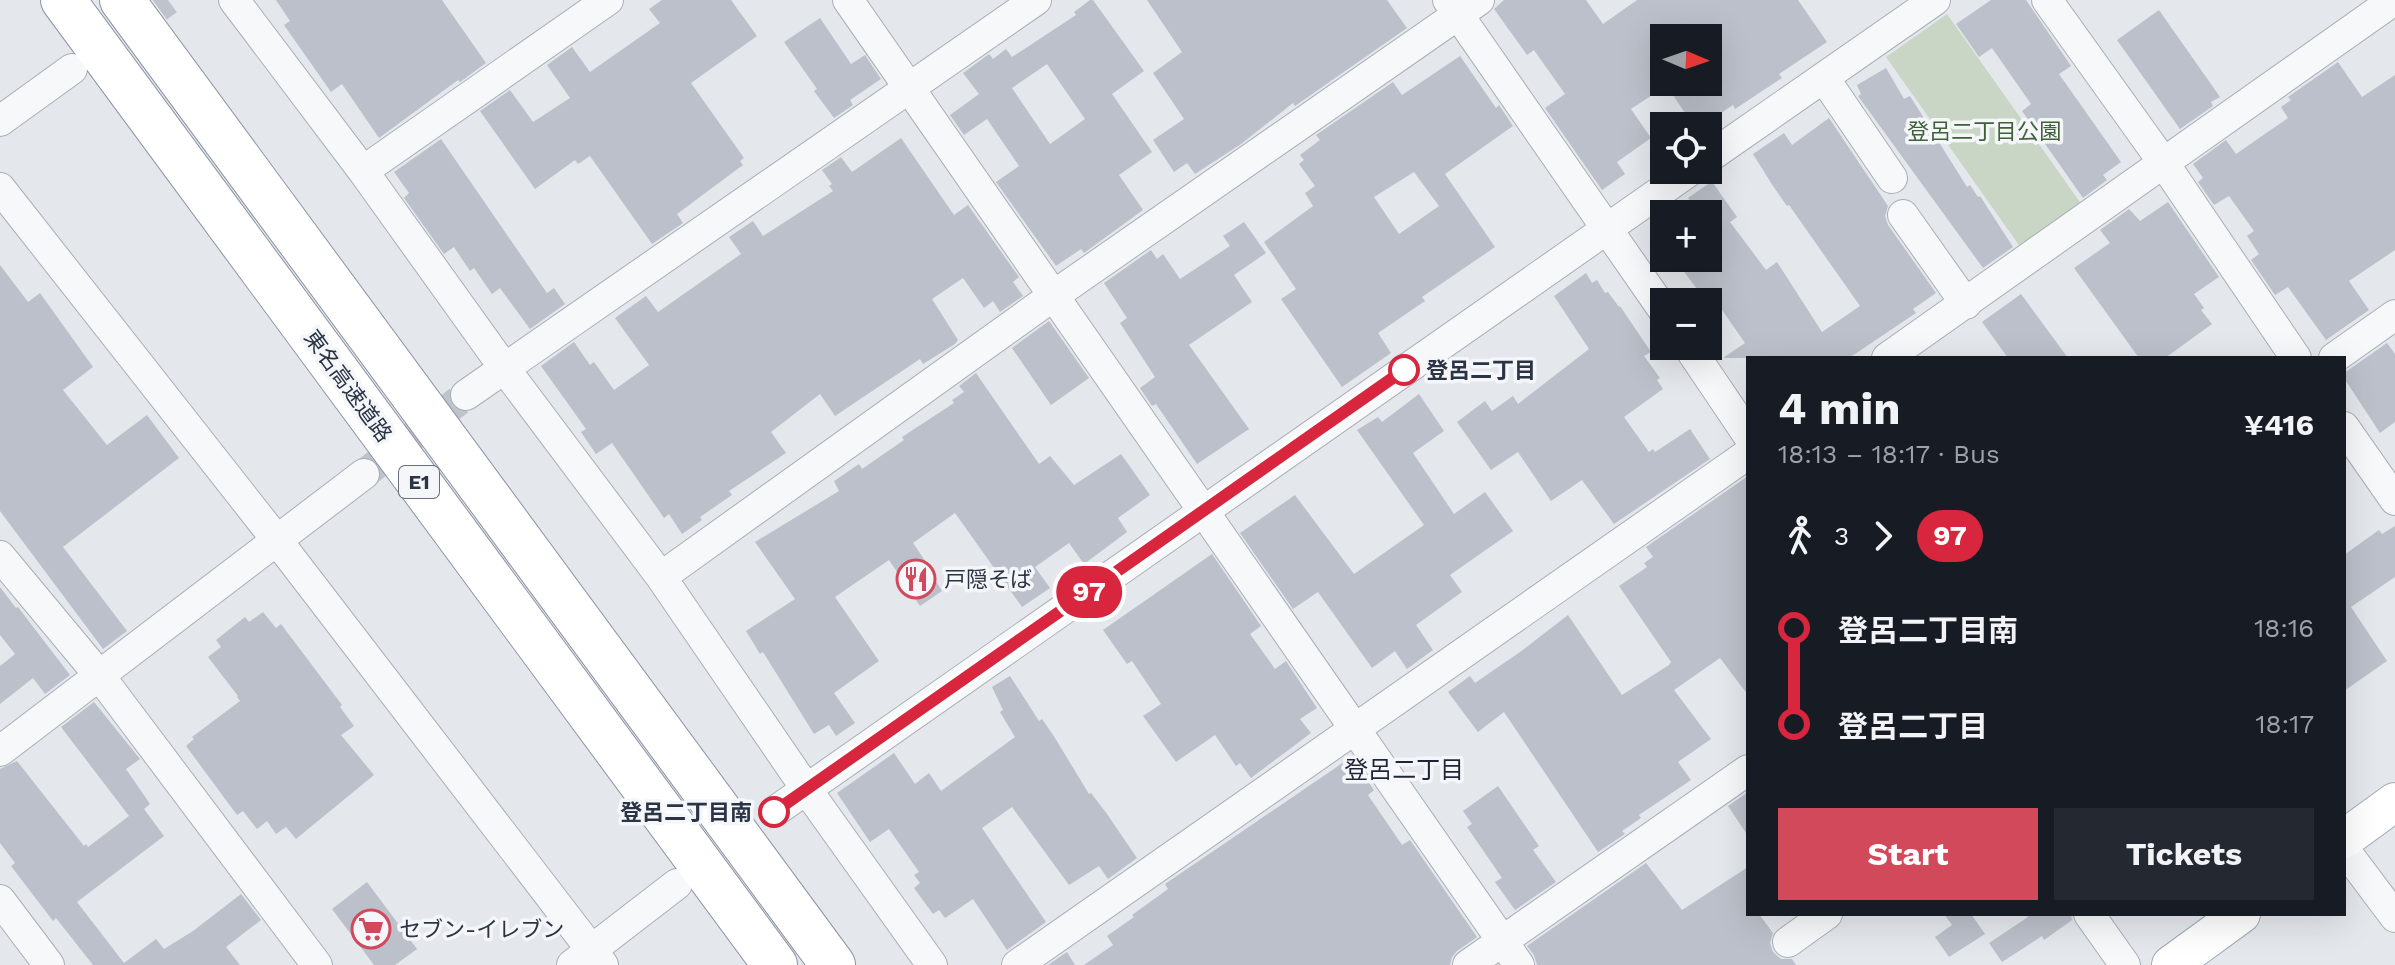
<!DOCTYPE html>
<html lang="en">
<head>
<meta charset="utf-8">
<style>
  :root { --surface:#171b24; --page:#242831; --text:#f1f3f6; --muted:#9ea1a6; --accent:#d1495b }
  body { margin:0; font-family:"Work Sans","Noto Sans JP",sans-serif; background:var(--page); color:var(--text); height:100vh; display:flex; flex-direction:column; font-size:30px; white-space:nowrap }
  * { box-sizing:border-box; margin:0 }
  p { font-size:26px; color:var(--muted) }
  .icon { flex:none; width:44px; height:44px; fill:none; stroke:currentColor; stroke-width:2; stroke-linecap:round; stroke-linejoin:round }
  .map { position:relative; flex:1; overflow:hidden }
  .sheet { position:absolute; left:1746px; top:356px; width:600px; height:560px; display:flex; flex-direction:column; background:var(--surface); border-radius:0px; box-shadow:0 8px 32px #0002 }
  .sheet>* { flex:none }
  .badge { padding:0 16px; border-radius:26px; font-size:28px; line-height:52px }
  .needle { width:52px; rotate:92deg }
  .buttons { position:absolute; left:1650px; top:24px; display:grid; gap:16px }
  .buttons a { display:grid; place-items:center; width:72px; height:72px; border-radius:0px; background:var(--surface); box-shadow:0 8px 32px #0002; font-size:40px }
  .map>.badge { position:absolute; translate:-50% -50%; box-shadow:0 0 0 4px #fff }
  .legs { display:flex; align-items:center; gap:12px; height:88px; padding:0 32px; font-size:26px }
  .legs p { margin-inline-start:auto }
  .head { display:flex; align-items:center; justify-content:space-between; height:136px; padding:0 32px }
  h1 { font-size:44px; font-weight:700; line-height:60px }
  .cta { display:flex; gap:16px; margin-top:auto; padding:16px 32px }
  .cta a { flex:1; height:92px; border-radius:0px; background:var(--accent); color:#fff; font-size:32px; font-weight:700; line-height:92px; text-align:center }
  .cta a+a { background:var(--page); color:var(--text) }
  ul { padding:0 32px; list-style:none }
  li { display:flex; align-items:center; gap:28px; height:96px; font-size:30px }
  li i { display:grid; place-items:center; width:12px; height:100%; margin:0 10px; background:currentColor }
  li i::after { content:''; width:20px; height:20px; margin:-10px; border:6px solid; border-radius:50%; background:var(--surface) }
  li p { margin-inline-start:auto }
  li:first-child i { background:linear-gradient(#0000 50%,currentColor 0) }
  li:last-child i { background:linear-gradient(currentColor 50%,#0000 0) }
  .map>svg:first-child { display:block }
  .green { fill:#c9d6c5 }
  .building { fill:#bbc0ca; fill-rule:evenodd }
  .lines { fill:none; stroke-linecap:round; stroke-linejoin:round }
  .minor-tunnel { stroke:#bfc3cb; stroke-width:30; stroke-dasharray:30 15; stroke-linecap:butt }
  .minor-casing { stroke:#a9aeb7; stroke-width:32 }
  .major-casing { stroke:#a3abb8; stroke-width:40 }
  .highway-casing { stroke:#8b94a3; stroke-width:46 }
  .minor { stroke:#f7f8fa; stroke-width:30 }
  .major { stroke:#fff; stroke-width:38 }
  .highway { stroke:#fff; stroke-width:44 }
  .line-1-casing { stroke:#fff; stroke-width:18 }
  .line-1 { stroke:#d7263d; stroke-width:12 }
  .stop-1-dot { fill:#fff; stroke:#d7263d; stroke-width:4 }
  .labels { text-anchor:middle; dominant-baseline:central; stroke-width:7; stroke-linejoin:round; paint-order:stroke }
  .shield { fill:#f4f6f9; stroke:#676e7b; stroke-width:2 }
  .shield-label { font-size:20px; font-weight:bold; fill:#2b3445 }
  .park-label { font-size:22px; fill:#3f6138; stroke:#f4f6f9 }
  .stop-label { font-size:22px; font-weight:bold; fill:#2b3445; stroke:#f4f6f9; text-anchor:start }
  .street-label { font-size:22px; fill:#2b3445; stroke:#f4f6f9 }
  .poi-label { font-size:22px; fill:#2b3445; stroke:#f4f6f9; text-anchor:start }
  .neighbourhood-label { font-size:24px; fill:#1d2536; stroke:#f4f6f9 }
</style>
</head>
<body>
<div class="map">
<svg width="2395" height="965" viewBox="0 0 2395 965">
  <rect width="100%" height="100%" fill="#e4e7ec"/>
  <path class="green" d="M1947,14L2082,205L2021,248L1886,57Z"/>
  <path class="building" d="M276,0H442L486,63L460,82L458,80L379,138L342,84L331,92L284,25L290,21Z
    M662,0H731L757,36L691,83L744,158L740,161L743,165L677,214L683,223L652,244L590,156L578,164L575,160L535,189L480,111L510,90L533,122L570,98L547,65L572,47L590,72L660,23L649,9Z
    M1090,0H1093L1144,71L1112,94L1152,152L1119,175L1143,210L1084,253L1081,249L1056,266L996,182L1019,166L987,119L964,135L950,115L979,94L963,73L989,54L993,59L1006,49L1012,57L1076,15L1074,12ZM1047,64L1085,119L1050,144L1012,88Z
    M1147,0H1387L1407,28L1295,106L1293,103L1241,144L1195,174L1187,163L1174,172L1153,140L1184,119L1153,73L1182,52Z
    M1504,0H1586L1603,24L1637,0H1798L1827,42L1779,74L1782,78L1735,109L1733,105L1701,126H1694L1664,82H1708V38H1664V87L1631,109L1651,138L1617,162L1625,174L1602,190L1545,108L1565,94L1534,50L1527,55L1494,9Z
    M1991,0H2026L2071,66L2059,74L2121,162L2103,175L2107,180L2083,198L2022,111L2031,104L1992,48L1979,57L1956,24Z
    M2159,10L2220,97L2211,102L2213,106L2180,129L2117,40Z
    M820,18L851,64L865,55L881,79L850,100L853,105L834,118L814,91L817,89L784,42Z
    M1460,56L1496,108L1499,105L1513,126L1445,174L1495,247L1422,297L1425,301L1378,333L1391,353L1342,387L1281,299L1296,289L1264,242L1313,206L1305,193L1315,186L1299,164L1304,160L1300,155L1320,140L1316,135L1393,82L1402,95ZM1414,172L1439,206L1399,234L1374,197Z
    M2338,62L2362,97L2395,75V250L2349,281L2369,310L2326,340L2288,287L2275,295L2251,260L2259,254L2247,236L2254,231L2229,196L2214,205L2198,182L2203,178L2193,164L2226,140L2236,154L2288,118L2281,107L2291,100L2288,97Z
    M1886,68L1904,99L1910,96L1967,187L1970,185L1978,197L1980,196L2013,247L1983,268L1858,96L1861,94L1857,85Z
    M1829,118L1888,206L1885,216L1888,225L1936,293L1913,309L1916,313L1849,358H1723L1745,343L1720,307L1714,312L1674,258H1708V214H1699L1688,198L1708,184V176L1737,217L1730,222L1766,270L1777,262L1822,332L1860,306L1789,205L1787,206L1773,186L1753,154L1784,133L1792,145Z
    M901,138L954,215L968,205L1019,277L1013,282L1023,296L1000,312L993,301L984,308L963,278L932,299L958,340L955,344L923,364L920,359L835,416L820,394L771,432L786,453L729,491L732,495L700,517L702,520L682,534L669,514L664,518L612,443L596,454L581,432L586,429L541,366L574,342L590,365L594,362L614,390L649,365L615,318L646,296L658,312L741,254L729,237L753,221L763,236L833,191L829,186L832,184L822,170L841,157L852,172Z
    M441,139L547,293L554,288L565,304L530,329L500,288L492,294L474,268L470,271L454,247L444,254L404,198L409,193L394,172Z
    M2168,202L2219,277L2194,294L2204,308L2201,310L2212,324L2165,358H2139L2074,268L2110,243L2100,230L2129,209L2140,221Z
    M1244,222L1266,253L1234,275L1252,302L1189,345L1249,429L1197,464L1156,404L1152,406L1140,388L1155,377L1120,323L1127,318L1104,283L1151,250L1157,259L1163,254L1180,279L1230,246L1223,236Z
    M0,265L28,302L40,293L93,367L63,390L107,445L147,415L179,458L63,547L127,631L103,649L0,511Z
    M1586,273L1592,283L1597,280L1605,293L1608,292L1619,307L1620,306L1651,352L1644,356L1660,378L1657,380L1663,389L1624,417L1649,452L1653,449L1655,452L1690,429L1710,459L1614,524L1582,480L1551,501L1518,452L1491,470L1457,422L1485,401L1492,411L1513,396L1518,404L1589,349L1554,296Z
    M2021,294L2068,358H2008L1982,322Z
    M1049,321L1089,378L1051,405L1012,348Z
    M2387,343L2395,354V422L2380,433L2344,378V373Z
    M976,373L1039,464L1050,456L1074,485L1121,454L1150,495L1118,518L1127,532L1084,564L1069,543L1035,567L1050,588L1022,607L955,513L913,543L936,577L934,578L942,591L920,606L889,560L835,597L879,661L834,693L855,723L836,736L829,725L814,734L763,652L760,654L746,631L795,599L755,542L839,491L834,481L859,464L862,469L904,440L902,437L954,403L952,400L964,392L959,386Z
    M1419,394L1444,431L1413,453L1454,514L1485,492L1513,531L1450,575L1462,592L1416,625L1433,650L1407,669L1395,651L1372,668L1318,592L1293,609L1240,533L1295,495L1354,574L1424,525L1357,430L1378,417L1382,422Z
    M1748,476V695L1720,658L1674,690L1711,739L1678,762L1691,780L1639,815L1641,818L1622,831L1625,834L1598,852L1504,712L1478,732L1448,692L1470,676L1475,683L1520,652L1568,615L1622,695L1669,665L1671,662L1619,586L1647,567L1644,563L1653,557L1646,547Z
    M2395,526V577L2351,607L2387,661L2344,691V555L2379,530L2382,534Z
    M1212,554L1261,626L1250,634L1275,669L1286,661L1317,708L1300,719L1311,733L1251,778L1240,763L1236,766L1215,735L1176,762L1143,716L1161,704L1132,661L1127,664L1103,630Z
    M0,587L16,608L18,607L70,675L45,694L33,678L0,704V666L15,654L0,635Z
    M263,612L276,628L281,624L342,705L340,707L354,726L341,735L374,775L296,839L286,827L276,834L267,821L257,829L243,811L237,815L186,746L194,739L192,737L240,701L237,697L238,696L208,657L221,647L216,640L245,617L249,622Z
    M1010,676L1039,721L1042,719L1055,738L1089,794L1091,793L1107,814L1137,858L1108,879L1099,866L1069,885L1012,807L982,828L1046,922L1007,950L973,899L945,918L939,910L933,914L914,888L920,883L914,875L919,872L889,829L870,842L837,793L894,753L915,784L929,773L941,791L1015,737L1000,712L1003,710L992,687Z
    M94,702L140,759L126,769L150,804L144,809L164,836L77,902L124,963L156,939L164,949L193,931L241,894L261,920L226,947L240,965H93L56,918L53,921L11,866L15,863L0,843V769L17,761L84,846L86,844L88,847L129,816L61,727Z
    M1344,762L1354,778L1362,773L1374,790L1368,795L1402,845L1410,840L1477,937L1457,951L1452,957L1450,965H1084L1113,945L1107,936L1134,917L1132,915L1168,889L1165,884Z
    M1498,786L1539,846L1533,850L1556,882L1515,910L1495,882L1502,878L1467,827L1472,824L1463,811Z
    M1748,792V836L1728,806Z
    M1646,863L1682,910L1748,867V914H1759L1773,933L1770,943L1773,952L1781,959H1792L1796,965H1537L1534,955L1527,946Z
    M367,882L417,949L395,965H374L332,909Z
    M1944,914H1971L1985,934L1949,957L1935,937L1952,925Z
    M2026,914H2071L2072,920L2044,940L2042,936L2002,962L1989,943L2028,917Z
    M1067,952L1075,965H1048Z"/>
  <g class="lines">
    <path class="minor-tunnel" d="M85,60L168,0
      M364,474L466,395"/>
    <defs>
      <path id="minor" d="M234,0L363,171L505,369L661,577L807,790L932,965
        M848,0L1519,965
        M1448,0L1664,311
        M2047,0L2163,162L2296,358
        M1824,78L1892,178
        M0,121L72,69
        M1708,158L1935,0
        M363,171L608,0
        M0,188L276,539L603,965
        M1903,215L1966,304
        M1688,346L1748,435
        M1887,358L2394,0
        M2334,358L2395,315
        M466,395L1036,0
        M2344,427L2395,500
        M0,556L99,675L317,965
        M661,577L1053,296L1479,0
        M0,751L364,474
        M774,812L1691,170
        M2344,849L2395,917
        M0,900L49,965
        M2089,914L2125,965
        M1788,942L1827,914
        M572,965L677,884
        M1017,965L1748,454
        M1468,965L1748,770"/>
      <path id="major" d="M2344,839L2395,802
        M2171,965L2241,914"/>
      <path id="highway" d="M63,0L775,965
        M122,0L833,965"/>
    </defs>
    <use href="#minor" class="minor-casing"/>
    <use href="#major" class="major-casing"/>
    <use href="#highway" class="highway-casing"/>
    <use href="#minor" class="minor"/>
    <use href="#major" class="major"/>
    <use href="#highway" class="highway"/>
  </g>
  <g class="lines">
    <defs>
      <path id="line-1" d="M774,812L1404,370"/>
    </defs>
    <use href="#line-1" class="line-1-casing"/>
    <use href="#line-1" class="line-1"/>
  </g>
  <defs>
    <symbol id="restaurant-ring" viewBox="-11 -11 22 22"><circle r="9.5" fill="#f4f6f9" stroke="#d1495b" stroke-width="1.5"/><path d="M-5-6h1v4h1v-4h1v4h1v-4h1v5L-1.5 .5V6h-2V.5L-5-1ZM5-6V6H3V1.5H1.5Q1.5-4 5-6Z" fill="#d1495b"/></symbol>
    <symbol id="supermarket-ring" viewBox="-11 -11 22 22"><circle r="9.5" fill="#f4f6f9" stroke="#d1495b" stroke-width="1.5"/><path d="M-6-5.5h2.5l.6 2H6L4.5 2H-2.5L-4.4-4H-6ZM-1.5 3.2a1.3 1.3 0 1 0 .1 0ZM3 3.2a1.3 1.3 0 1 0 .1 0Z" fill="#d1495b"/></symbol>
  </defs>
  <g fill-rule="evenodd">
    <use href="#restaurant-ring" x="894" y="557" width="44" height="44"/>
    <use href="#supermarket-ring" x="349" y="907" width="44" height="44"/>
  </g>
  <g class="stop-1-dot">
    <circle cx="1404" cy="370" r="14"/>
    <circle cx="774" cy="812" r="14"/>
  </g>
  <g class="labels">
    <rect class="shield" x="399" y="466" width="40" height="32" rx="6"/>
    <g class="shield-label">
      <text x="419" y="482">E1</text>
    </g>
    <g class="park-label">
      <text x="1984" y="131">登呂二丁目公園</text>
    </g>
    <g class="stop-label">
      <text x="1426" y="370">登呂二丁目</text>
      <text x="752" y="812" text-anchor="end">登呂二丁目南</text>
    </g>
    <g class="street-label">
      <text transform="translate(348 386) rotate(54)">東名高速道路</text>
    </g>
    <g class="poi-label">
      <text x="944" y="579">戸隠そば</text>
      <text x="399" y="929">セブン-イレブン</text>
    </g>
    <g class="neighbourhood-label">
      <text x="1404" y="770">登呂二丁目</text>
    </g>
  </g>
</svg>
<div class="buttons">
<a><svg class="needle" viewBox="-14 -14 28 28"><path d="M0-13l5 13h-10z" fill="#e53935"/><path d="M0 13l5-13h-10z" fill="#9ea1a6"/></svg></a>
<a><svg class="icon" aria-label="locate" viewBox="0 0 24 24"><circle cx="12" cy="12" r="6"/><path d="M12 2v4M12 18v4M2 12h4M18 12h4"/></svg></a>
<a>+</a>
<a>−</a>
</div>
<b class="badge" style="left:1089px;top:592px;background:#d7263d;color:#fff">97</b>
<section class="sheet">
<div class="head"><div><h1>4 min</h1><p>18:13 – 18:17 · Bus</p></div><b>¥416</b></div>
<div class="legs"><svg class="icon" aria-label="walk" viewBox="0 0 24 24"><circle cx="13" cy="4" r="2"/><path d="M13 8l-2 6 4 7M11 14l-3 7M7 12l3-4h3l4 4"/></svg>3<svg class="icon" aria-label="forward" viewBox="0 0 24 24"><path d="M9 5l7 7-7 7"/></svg><b class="badge" style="background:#d7263d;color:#fff">97</b></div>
<ul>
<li><i style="color:#d7263d"></i><b>登呂二丁目南</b><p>18:16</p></li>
<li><i style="color:#d7263d"></i><b>登呂二丁目</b><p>18:17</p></li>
</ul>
<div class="cta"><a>Start</a><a>Tickets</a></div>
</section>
</div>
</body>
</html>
